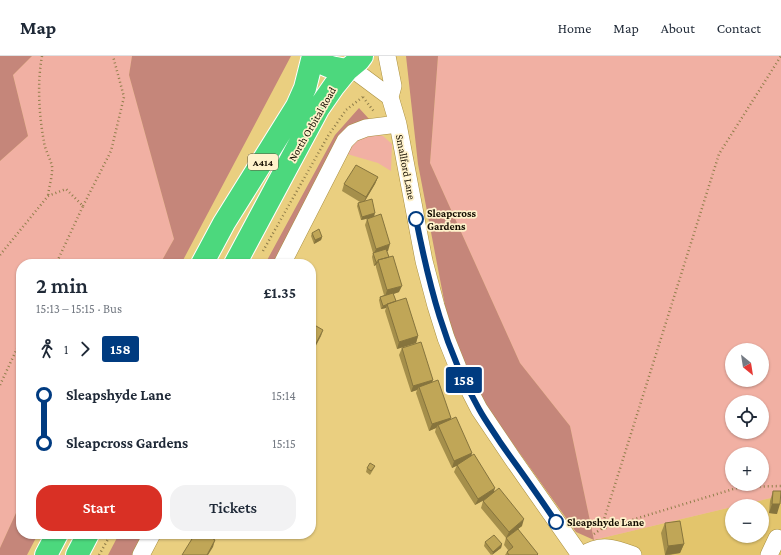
<!DOCTYPE html>
<html lang="en">
<head>
<meta charset="utf-8">
<style>
  :root { --surface:#fff; --page:#f2f2f3; --text:#1f2937; --muted:#747a83; --line:#e0e1e3; --accent:#d93025 }
  body { margin:0; font-family:"Crimson Pro",serif; background:var(--page); color:var(--text); height:100vh; display:flex; flex-direction:column; font-size:15px; white-space:nowrap }
  * { box-sizing:border-box; margin:0 }
  p { font-size:13px; color:var(--muted) }
  .icon { flex:none; width:22px; height:22px; fill:none; stroke:currentColor; stroke-width:2; stroke-linecap:round; stroke-linejoin:round }
  .map { position:relative; flex:1; overflow:hidden }
  .drawer { position:absolute; left:16px; top:203px; width:300px; height:280px; display:flex; flex-direction:column; background:var(--surface); border-radius:16px; box-shadow:0 1px 3px #0004 }
  .drawer>* { flex:none }
  .badge { padding:0 8px; border-radius:3px; font-size:14px; line-height:26px }
  .needle { width:26px; rotate:150deg }
  .buttons { position:absolute; left:725px; top:287px; display:grid; gap:8px }
  .buttons a { display:grid; place-items:center; width:44px; height:44px; border-radius:50%; background:var(--surface); box-shadow:0 1px 3px #0004; font-size:20px }
  .map>.badge { position:absolute; translate:-50% -50%; box-shadow:0 0 0 2px #fff }
  .legs { display:flex; align-items:center; gap:6px; height:44px; padding:0 20px; font-size:13px }
  .legs p { margin-inline-start:auto }
  .headline { display:flex; align-items:center; justify-content:space-between; height:68px; padding:0 20px }
  h1 { font-size:22px; font-weight:600; line-height:30px }
  .action { display:flex; gap:8px; margin-top:auto; padding:8px 20px }
  .action a { flex:1; height:46px; border-radius:16px; background:var(--accent); color:#fff; font-size:16px; font-weight:600; line-height:46px; text-align:center }
  .action a+a { background:var(--page); color:var(--text) }
  ul { padding:0 20px; list-style:none }
  li { display:flex; align-items:center; gap:14px; height:48px; font-size:15px }
  li i { display:grid; place-items:center; width:6px; height:100%; margin:0 5px; background:currentColor }
  li i::after { content:''; width:10px; height:10px; margin:-5px; border:3px solid; border-radius:50%; background:var(--surface) }
  li p { margin-inline-start:auto }
  li:first-child i { background:linear-gradient(#0000 50%,currentColor 0) }
  li:last-child i { background:linear-gradient(currentColor 50%,#0000 0) }
  header { display:flex; align-items:center; gap:24px; box-sizing:border-box; height:56px; padding:0 20px; background:var(--surface); border-bottom:1px solid var(--line) }
  header strong { font-size:19px }
  nav { display:flex; gap:22px; margin-inline-start:auto; font-size:14px }
  .map>svg:first-child { display:block }
  .built { fill:#e3c56c }
  .green { fill:#f1b0a3; fill-rule:evenodd }
  .forest { fill:#c5867a }
  .lines { fill:none; stroke-linecap:round; stroke-linejoin:round }
  .minor-casing { stroke:#a98f3f; stroke-width:18 }
  .highway-casing { stroke:#fff; stroke-width:24 }
  .path { stroke:#907e4a; stroke-width:2.5; stroke-dasharray:1 3; stroke-linecap:butt }
  .minor { stroke:#fff; stroke-width:17 }
  .highway { stroke:#4cd87d; stroke-width:22 }
  .wall { fill:#a58f4b }
  .shaded-wall { fill:#86743d }
  .building { fill:#c0a657; stroke:#86743d }
  .line-1-casing { stroke:#fff; stroke-width:9 }
  .line-1 { stroke:#003b80; stroke-width:6 }
  .stop-1-dot { fill:#fff; stroke:#003b80; stroke-width:2 }
  .labels { text-anchor:middle; dominant-baseline:central; stroke-width:3.5; stroke-linejoin:round; paint-order:stroke }
  .shield { fill:#fff2cb; stroke:#5a523d; stroke-width:1 }
  .shield-label { font-size:10px; font-weight:bold; fill:#140d00 }
  .street-label { font-size:11px; fill:#140d00; stroke:#fff2cb }
  .stop-label { font-size:11px; font-weight:bold; fill:#140d00; stroke:#fff2cb; text-anchor:start }
</style>
</head>
<body>
<header>
<strong>Map</strong>
<nav><a>Home</a><a>Map</a><a>About</a><a>Contact</a></nav>
</header>
<div class="map">
<svg width="781" height="499" viewBox="0 0 781 499">
  <rect width="100%" height="100%" fill="#eacf80"/>
  <path class="built" d="M771,442L781,445V499H602L594,484L732,451V480H762V450H737Z"/>
  <path class="green" d="M32,0H132L129,19L174,183L160,208H21V446L0,492V105L28,80L13,19Z
    M438,0H781V445L771,442L737,450H732V451L594,484L570,370L520,307L430,107ZM732,294H762V324H732ZM732,346H762V376H732ZM732,398H762V428H732Z
    M373,78L383,80L392,88L391,115L378,107L347,98C354,84 359,82 373,78Z"/>
  <path class="forest" d="M0,0H32L13,19L28,80L0,105Z
    M132,0H291L181,208H160L174,183L129,19Z
    M406,0H438L430,107L520,307L570,370L594,484L576,476L481,343L458,294L447,260L418,108Z
    M359,52L370,64L350,75L277,208H265L335,79Z
    M21,446V478H38L27,499H0V492Z
    M119,478H146L135,499H108Z"/>
  <g class="lines">
    <defs>
      <path id="minor" d="M387,0L393,30L390,41L398,68L424,205L436,250L446,282L458,312L479,353L512,402L580,499
        M351,12L390,41
        M282,208L345,85L353,77L366,72L398,68
        M141,499L152,478
        M583,499C600,487 615,492 633,499
        M769,499L777,482"/>
      <path id="highway" d="M315,0C323,11 334,12 347,14L359,4L362,0
        M202,208L224,167L297,50L305,32L313,0
        M235,208L318,53L334,30L347,14
        M46,499L57,478
        M77,499L88,478"/>
    </defs>
    <use href="#minor" class="minor-casing"/>
    <use href="#highway" class="highway-casing"/>
    <path class="path" d="M42,0C37,27 39,59 44,86C45,94 50,102 52,110C53,119 49,130 48,140
      M363,41L375,57
      M83,150L111,95L124,41L113,0
      M263,195L328,80L346,54L364,40
      M0,199L48,140L66,133L83,150L56,208
      M0,329L21,284
      M602,473L740,431L781,430
      M594,478L601,473L719,98L781,0
      M99,499L111,478"/>
    <use href="#minor" class="minor"/>
    <use href="#highway" class="highway"/>
  </g>
  <path class="wall" d="M378,121L375,128L365,145L374,161L388,195H387L399,236L393,238L396,245L418,280L416,287L397,293L385,255L386,252L381,253L379,244L380,241L384,239L376,211V209L374,210L372,201L373,197L365,169L367,163L371,162L361,164L357,150L358,147L360,146L342,135L344,128Z
    M312,177L322,181L321,184L314,188L311,180Z
    M402,292L433,324L432,326L451,362L450,363L472,397L471,400L493,437L522,470L506,482L481,452L483,445L486,443L475,449L454,416L457,409L452,412L435,376L436,372L429,375L416,337L417,334L411,336L399,299Z
    M375,410L373,414L370,419L366,416L367,412Z
    M773,435L777,458L769,457L770,445Z
    M665,467L684,488L680,497L670,499H665L661,477Z
    M195,478H215L213,483V491Z
    M506,482L538,498V499H505L507,496L508,494L504,489Z
    M485,486L502,488L501,492L491,499L484,490Z"/>
  <path class="shaded-wall" d="M378,121L375,128L363,148L366,141Z
    M375,157L374,161L361,164L362,161Z
    M322,181L321,184L314,188L315,184Z
    M390,188L388,195L373,199L376,193Z
    M376,206H378L376,209L374,210Z
    M402,230L399,236L385,241L387,234Z
    M315,238L314,242L311,243V240Z
    M387,249L386,252L381,253L383,250Z
    M323,274L321,280L311,299V297Z
    M418,280L416,287L397,293L399,286Z
    M433,324L430,331H419L417,334L411,336L413,330Z
    M451,362L448,368L438,369L436,372L429,375L432,368Z
    M472,397L470,404L452,412L454,405Z
    M495,432L493,439L475,449L478,443Z
    M772,448H780L777,458L769,457Z
    M524,463L522,470L506,482L509,476Z
    M215,484L213,491L208,499H207Z
    M502,488L501,492L492,499L493,496Z
    M684,488L680,497L665,499L668,490Z"/>
  <path class="building" d="M356,109L378,121L366,141L344,128Z
    M372,143L375,157L362,161L358,147Z
    M381,158L390,188L376,193L367,163Z
    M319,173L322,181L315,184L312,177Z
    M386,193L389,201L378,204V206H376L373,197Z
    M393,200L402,230L387,234L378,204Z
    M311,229H312L315,238L311,240Z
    M393,237L396,245L383,250L380,241Z
    M406,242L418,280L399,286L387,248Z
    M311,267L323,274L311,297Z
    M421,286L433,324L413,330L402,292Z
    M438,324L451,362L432,368L419,331Z
    M456,361L472,397L454,405L438,369Z
    M311,371L314,372L311,377Z
    M474,398L495,432L478,443L457,409Z
    M370,407L375,410L371,415L367,412Z
    M499,432L524,463L509,476L483,445Z
    M773,435H781L780,448H772Z
    M680,465L684,488L668,490L665,467Z
    M518,473L538,498L537,499H509L507,496L513,491L506,482Z
    M195,478H205L215,484L207,499H182Z
    M494,479L502,488L493,496L485,486Z"/>
  <g class="lines">
    <defs>
      <path id="line-1" d="M416,163C429,229 445,294 479,353C485,364 493,375 500,386C519,413 538,439 556,466"/>
    </defs>
    <use href="#line-1" class="line-1-casing"/>
    <use href="#line-1" class="line-1"/>
  </g>
  <g class="stop-1-dot">
    <circle cx="416" cy="163" r="7"/>
    <circle cx="556" cy="466" r="7"/>
  </g>
  <g class="labels">
    <rect class="shield" x="248" y="98" width="30" height="16" rx="3"/>
    <g class="shield-label">
      <text x="263" y="106">A414</text>
    </g>
    <g class="street-label">
      <text transform="translate(312 68) rotate(-60)">North Orbital Road</text>
      <text transform="translate(406 111) rotate(79)">Smallford Lane</text>
    </g>
    <g class="stop-label">
      <text x="427" y="157">Sleapcross<tspan x="427" dy="13">Gardens</tspan></text>
      <text x="567" y="466">Sleapshyde Lane</text>
    </g>
  </g>
</svg>
<div class="buttons">
<a><svg class="needle" viewBox="-14 -14 28 28"><path d="M0-13l5 13h-10z" fill="#e53935"/><path d="M0 13l5-13h-10z" fill="#747a83"/></svg></a>
<a><svg class="icon" aria-label="locate" viewBox="0 0 24 24"><circle cx="12" cy="12" r="6"/><path d="M12 2v4M12 18v4M2 12h4M18 12h4"/></svg></a>
<a>+</a>
<a>−</a>
</div>
<b class="badge" style="left:464px;top:324px;background:#003b80;color:#fff">158</b>
<section class="drawer">
<div class="headline"><div><h1>2 min</h1><p>15:13 – 15:15 · Bus</p></div><b>£1.35</b></div>
<div class="legs"><svg class="icon" aria-label="walk" viewBox="0 0 24 24"><circle cx="13" cy="4" r="2"/><path d="M13 8l-2 6 4 7M11 14l-3 7M7 12l3-4h3l4 4"/></svg>1<svg class="icon" aria-label="forward" viewBox="0 0 24 24"><path d="M9 5l7 7-7 7"/></svg><b class="badge" style="background:#003b80;color:#fff">158</b></div>
<ul>
<li><i style="color:#003b80"></i><b>Sleapshyde Lane</b><p>15:14</p></li>
<li><i style="color:#003b80"></i><b>Sleapcross Gardens</b><p>15:15</p></li>
</ul>
<div class="action"><a>Start</a><a>Tickets</a></div>
</section>
</div>
</body>
</html>
